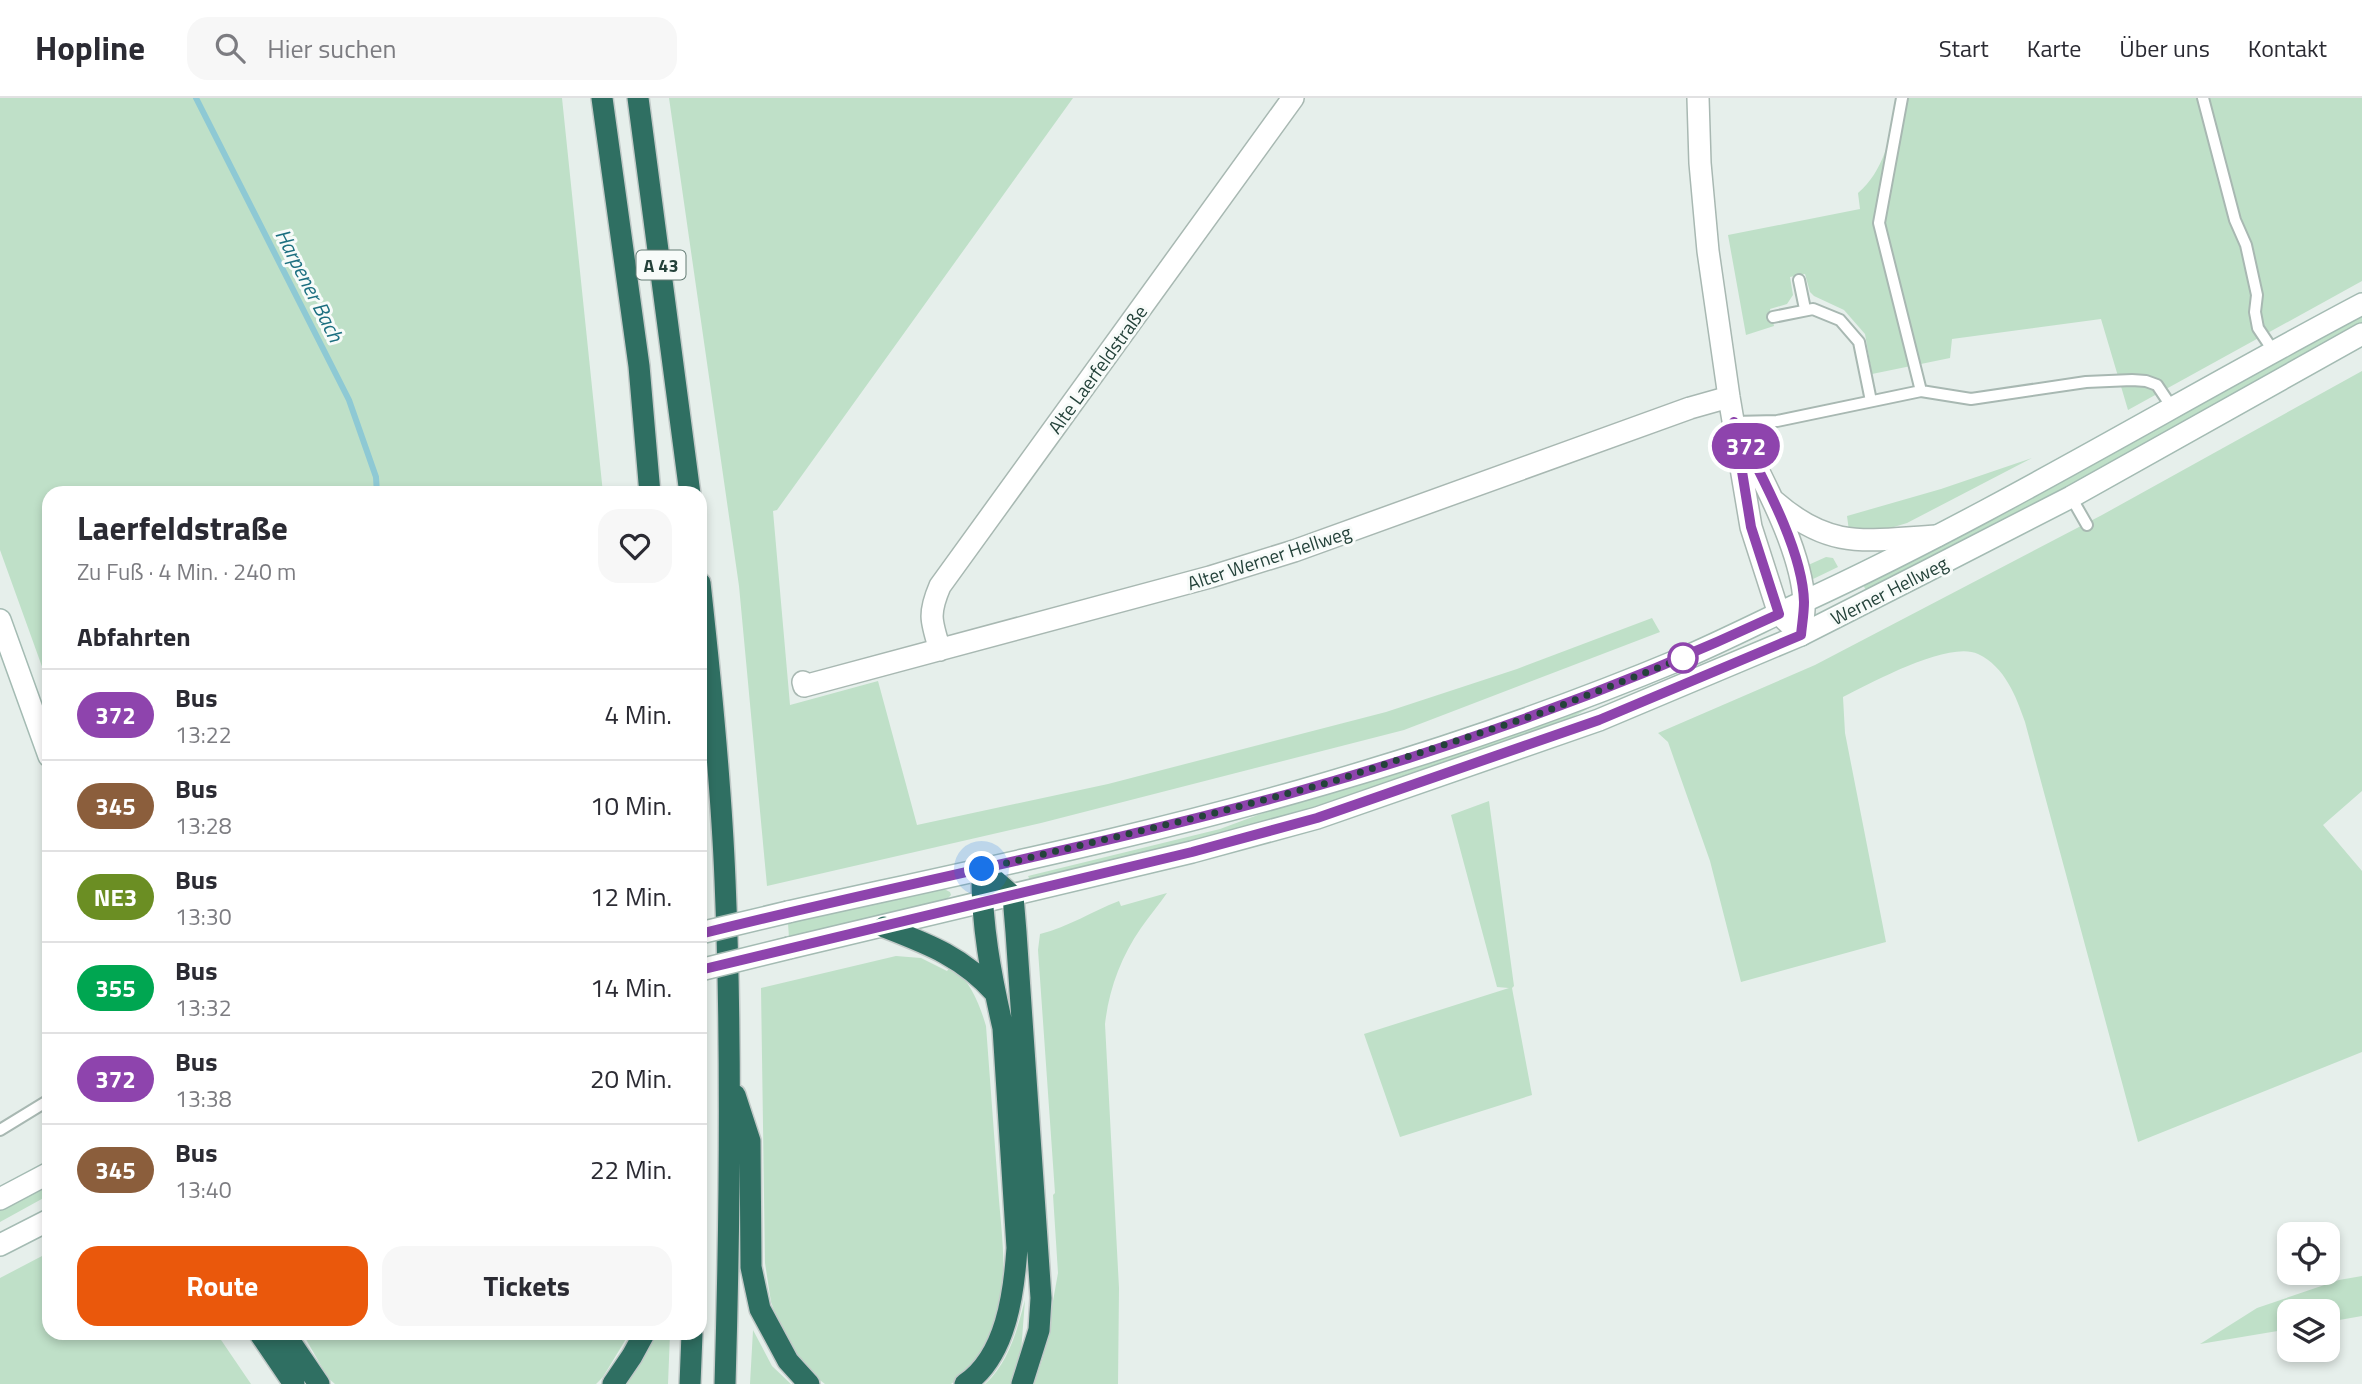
<!DOCTYPE html>
<html lang="de">
<head>
<meta charset="utf-8">
<style>
  :root { --surface:#fff; --page:#f7f7f7; --text:#2b2b33; --muted:#7c7c81; --line:#e1e1e2; --accent:#ea580c }
  body { margin:0; font-family:"Titillium Web",sans-serif; background:var(--page); color:var(--text); height:100vh; display:flex; flex-direction:column; font-size:26px; white-space:nowrap }
  * { box-sizing:border-box; margin:0 }
  p { font-size:23px; color:var(--muted) }
  .icon { flex:none; width:38px; height:38px; fill:none; stroke:currentColor; stroke-width:2; stroke-linecap:round; stroke-linejoin:round }
  .map { position:relative; flex:1; overflow:hidden }
  .sheet { position:absolute; left:42px; top:388px; width:665px; height:854px; display:flex; flex-direction:column; background:var(--surface); border-radius:21px; box-shadow:0 4px 10px #0003 }
  .sheet>* { flex:none }
  .badge { padding:0 14px; border-radius:23px; font-size:24px; line-height:46px }
  .tools { position:absolute; left:2277px; top:1124px; display:grid; gap:14px }
  .tools a { display:grid; place-items:center; width:63px; height:63px; border-radius:14px; background:var(--surface); box-shadow:0 4px 10px #0003; font-size:35px }
  .you { position:absolute; width:35px; height:35px; margin:-18px; border:5px solid #fff; border-radius:50%; background:#1a73e8; box-shadow:0 0 0 10px #1a73e833 }
  .map>.badge { position:absolute; translate:-50% -50%; box-shadow:0 0 0 4px #fff }
  h2 { padding:0 35px; font-size:26px; line-height:63px }
  .round { display:grid; place-items:center; flex:none; width:74px; height:74px; border-radius:21px; background:var(--page) }
  .headline { display:flex; align-items:center; justify-content:space-between; height:119px; padding:0 35px }
  h1 { font-size:33px; font-weight:700; line-height:52px }
  .action { display:flex; gap:14px; margin-top:auto; padding:14px 35px }
  .action a { flex:1; height:80px; border-radius:21px; background:var(--accent); color:#fff; font-size:28px; font-weight:700; line-height:80px; text-align:center }
  .action a+a { background:var(--page); color:var(--text) }
  ul { padding:0; list-style:none }
  li { display:flex; align-items:center; gap:21px; height:91px; padding:0 35px; border-top:2px solid var(--line) }
  li div { flex:1 }
  li b { display:block; font-size:26px }
  li em { font-style:normal }
  li .badge { min-width:77px; font-weight:700; text-align:center }
  header { display:flex; align-items:center; gap:42px; box-sizing:border-box; height:98px; padding:0 35px; background:var(--surface); border-bottom:2px solid var(--line) }
  header strong { font-size:33px }
  nav { display:flex; gap:38px; margin-inline-start:auto; font-size:24px }
  .search { width:490px; height:63px; background:var(--page); display:flex; align-items:center; gap:18px; box-sizing:border-box; padding:0 24px; border-radius:21px; color:var(--muted); font-size:26px }
  .map>svg:first-child { display:block }
  .green { fill:#bfe0c8 }
  .lines { fill:none; stroke-linecap:round; stroke-linejoin:round }
  .stream { stroke:#8ec9d4; stroke-width:6 }
  .lane-casing { stroke:#a8b8b2; stroke-width:14 }
  .street-casing { stroke:#a8b8b2; stroke-width:24 }
  .secondary-casing { stroke:#a4bbb3; stroke-width:24 }
  .highway-casing { stroke:#c2cac8; stroke-width:24 }
  .lane { stroke:#fff; stroke-width:10 }
  .street { stroke:#fff; stroke-width:21 }
  .secondary { stroke:#fff; stroke-width:21 }
  .highway { stroke:#2f6f62; stroke-width:21 }
  .secondary-bridge-casing { stroke:#a4bbb3; stroke-width:24; stroke-linecap:butt }
  .secondary-bridge { stroke:#fff; stroke-width:21 }
  .line-casing { stroke:#fff; stroke-width:16 }
  .line { stroke:#8e44ad; stroke-width:10 }
  .walk { stroke:#24423a; stroke-width:7; stroke-dasharray:0 12.6 }
  .stop-dot { fill:#fff; stroke:#8e44ad; stroke-width:3.5 }
  .labels { text-anchor:middle; dominant-baseline:central; stroke-width:6; stroke-linejoin:round; paint-order:stroke }
  .shield { fill:#f7fbf9; stroke:#637a73; stroke-width:2 }
  .shield-label { font-size:18px; font-weight:bold; fill:#24423a }
  .street-label { font-size:19px; fill:#24423a; stroke:#f7fbf9 }
  .water-label { font-size:21px; font-style:italic; fill:#1c6f80; stroke:#f7fbf9 }
</style>
</head>
<body>
<header>
<strong>Hopline</strong>
<div class="search"><svg class="icon" aria-label="search" viewBox="0 0 24 24"><circle cx="10" cy="10" r="6"/><path d="M15 15l6 6"/></svg>Hier suchen</div>
<nav><a>Start</a><a>Karte</a><a>Über uns</a><a>Kontakt</a></nav>
</header>
<div class="map">
<svg width="2362" height="1286" viewBox="0 0 2362 1286">
  <rect width="100%" height="100%" fill="#e6efeb"/>
  <path class="green" d="M0,0H562L603,395L49,396V588L0,452Z
    M669,0H1073L777,412L773,413L790,607L878,583L917,727L1108,686L1386,614L1517,571L1652,520L1660,534L1404,632L1041,725L767,788L739,488Z
    M1897,0H2362V183L2128,312L2101,221L1952,241L1950,260L1872,276L1865,236L1844,212L1814,198L1810,194L1805,176L1790,179L1793,197L1787,206L1770,211L1774,228L1746,237L1728,137L1860,111L1858,95C1884,73 1889,40 1899,9Z
    M2362,214V229L2154,345L1868,496L1861,483Z
    M2362,273V693L2323,727L2362,773V954L2138,1044L2025,624C2016,598 2005,569 1978,556C1949,542 1871,585 1843,599L1845,635L1886,844L1741,884L1710,763L1668,644L1658,635L1815,567L2102,417Z
    M2032,360L1907,425L1884,432L1849,433L1847,418L1941,391Z
    M1826,459L1833,460L1838,469L1811,482L1806,468Z
    M1769,529V532L1747,543L1591,609L1547,633L1314,710L1220,736L1030,782L1028,778L1220,731Z
    M1489,703L1514,888L1512,890L1532,997L1400,1039L1364,936L1509,890L1497,889L1451,717Z
    M944,791L950,794L951,797L946,802L789,840L788,825L922,794Z
    M1167,795C1159,807 1149,818 1141,830C1121,859 1109,891 1105,926L1119,1190L1118,1286H1034L1043,1259L1058,1175L1053,1097L1055,1095L1038,852L1040,836C1069,829 1092,813 1119,803L1121,808Z
    M896,858L921,860L947,873L952,867C970,884 979,904 986,928C990,982 994,1035 998,1089C1001,1134 1010,1184 995,1227C987,1252 972,1272 951,1286H825L808,1273L783,1237L771,1204L765,1165L761,890Z
    M49,1081V1097L0,1124V1107Z
    M49,1157V1236H217L251,1286H0V1180L42,1158Z
    M2362,1178V1218L2328,1224V1213H2289V1231L2200,1246L2257,1210L2339,1182Z
    M1025,1202L1021,1254L1011,1286H985C1009,1264 1017,1232 1025,1202Z
    M753,1232L772,1268L791,1286H750Z
    M303,1236H629L603,1279L596,1286H335L328,1280Z
    M652,1236H670L668,1286H623Z"/>
  <g class="lines">
    <path class="stream" d="M196,0L349,302L376,379L377,396"/>
    <defs>
      <path id="lane" d="M1902,0L1879,125L1921,293
        M2203,0L2235,122L2246,147L2257,197L2255,214L2258,230L2274,254
        M1799,182L1805,211
        M1773,219L1813,211L1840,222L1859,244L1871,303
        M1734,324L1777,323L1921,293L1971,301L2086,284L2132,282L2146,283L2157,287L2173,311
        M2071,399L2087,427
        M0,1032L49,1002"/>
      <path id="street" d="M1698,0L1700,65L1708,153L1729,299L1751,429L1779,516L1801,537
        M1744,344C1766,388 1802,455 1804,504C1805,514 1802,526 1801,537
        M1774,403C1831,453 1867,442 1937,438
        M940,552C931,523 928,516 940,488L1293,0
        M803,584L804,588L1210,479L1294,453L1690,310L1729,299"/>
      <path id="secondary" d="M0,522L49,658
        M788,814C968,774 1150,737 1327,685C1447,650 1566,609 1681,561C1723,543 1764,522 1805,503C1996,415 2176,304 2362,206
        M789,850L1192,754L1317,720L1599,622L1801,537L1925,474L2071,399L2362,236
        M0,1101L49,1075
        M0,1147L49,1122"/>
      <path id="highway" d="M602,0L639,268L650,396
        M638,0L690,396
        M700,485C711,584 721,683 725,782C732,949 730,1118 725,1286
        M982,771L1013,798L1016,834L1041,1200L1039,1232L1022,1286
        M884,829C928,846 963,859 995,895
        M735,997L750,1043L751,1169L760,1211L788,1263L809,1286
        M260,1236L294,1286
        M285,1236L319,1286
        M613,1286L632,1258L644,1236
        M690,1286L692,1236
        M965,1286C1006,1259 1014,1195 1017,1150L1003,930C991,878 981,825 982,771"/>
    </defs>
    <use href="#lane" class="lane-casing"/>
    <use href="#street" class="street-casing"/>
    <use href="#secondary" class="secondary-casing"/>
    <use href="#highway" class="highway-casing"/>
    <use href="#lane" class="lane"/>
    <use href="#street" class="street"/>
    <use href="#secondary" class="secondary"/>
    <use href="#highway" class="highway"/>
    <defs>
      <path id="secondary-bridge" d="M700,835L788,814
        M700,872L789,850"/>
    </defs>
    <use href="#secondary-bridge" class="secondary-bridge-casing"/>
    <use href="#secondary-bridge" class="secondary-bridge"/>
  </g>
  <g class="lines">
    <defs>
      <path id="line" d="M700,836C894,787 1092,750 1285,697C1454,650 1620,590 1779,516L1751,429L1734,324C1758,372 1803,450 1804,504C1804,515 1802,526 1801,537L1599,622L1317,720L1192,754L700,872"/>
    </defs>
    <use href="#line" class="line-casing"/>
    <use href="#line" class="line"/>
    <path class="walk" d="M982,771L1211,716L1331,684L1544,614L1683,560"/>
  </g>
  <circle class="stop-dot" cx="1683" cy="560" r="14"/>
  <g class="labels">
    <rect class="shield" x="636.5" y="152.5" width="49" height="29" rx="5"/>
    <g class="shield-label">
      <text x="661" y="167">A 43</text>
    </g>
    <g class="street-label">
      <text transform="translate(1097 271) rotate(-54)">Alte Laerfeldstraße</text>
      <text transform="translate(1269 459) rotate(-18)">Alter Werner Hellweg</text>
      <text transform="translate(1889 492) rotate(-27)">Werner Hellweg</text>
    </g>
    <g class="water-label">
      <text transform="translate(310 187) rotate(63)">Harpener Bach</text>
    </g>
  </g>
</svg>
<div class="tools">
<a><svg class="icon" aria-label="locate" viewBox="0 0 24 24"><circle cx="12" cy="12" r="6"/><path d="M12 2v4M12 18v4M2 12h4M18 12h4"/></svg></a>
<a><svg class="icon" aria-label="layers" viewBox="0 0 24 24"><path d="M12 4l9 5-9 5-9-5zM3 14l9 5 9-5"/></svg></a>
</div>
<div class="you" style="left:982px;top:771px"></div>
<b class="badge" style="left:1746px;top:348px;background:#8e44ad;color:#fff">372</b>
<section class="sheet">
<div class="headline"><div><h1>Laerfeldstraße</h1><p>Zu Fuß · 4 Min. · 240 m</p></div><a class="round"><svg class="icon" aria-label="heart" viewBox="0 0 24 24"><path d="M12 20l-8-8c-3-5 5-10 8-4 3-6 11-1 8 4z"/></svg></a></div>
<h2>Abfahrten</h2>
<ul>
<li><span class="badge" style="background:#8e44ad;color:#fff">372</span><div><b>Bus</b><p>13:22</p></div><em>4 Min.</em></li>
<li><span class="badge" style="background:#8b5e3c;color:#fff">345</span><div><b>Bus</b><p>13:28</p></div><em>10 Min.</em></li>
<li><span class="badge" style="background:#6b8e23;color:#fff">NE3</span><div><b>Bus</b><p>13:30</p></div><em>12 Min.</em></li>
<li><span class="badge" style="background:#00a651;color:#fff">355</span><div><b>Bus</b><p>13:32</p></div><em>14 Min.</em></li>
<li><span class="badge" style="background:#8e44ad;color:#fff">372</span><div><b>Bus</b><p>13:38</p></div><em>20 Min.</em></li>
<li><span class="badge" style="background:#8b5e3c;color:#fff">345</span><div><b>Bus</b><p>13:40</p></div><em>22 Min.</em></li>
</ul>
<div class="action"><a>Route</a><a>Tickets</a></div>
</section>
</div>
</body>
</html>
